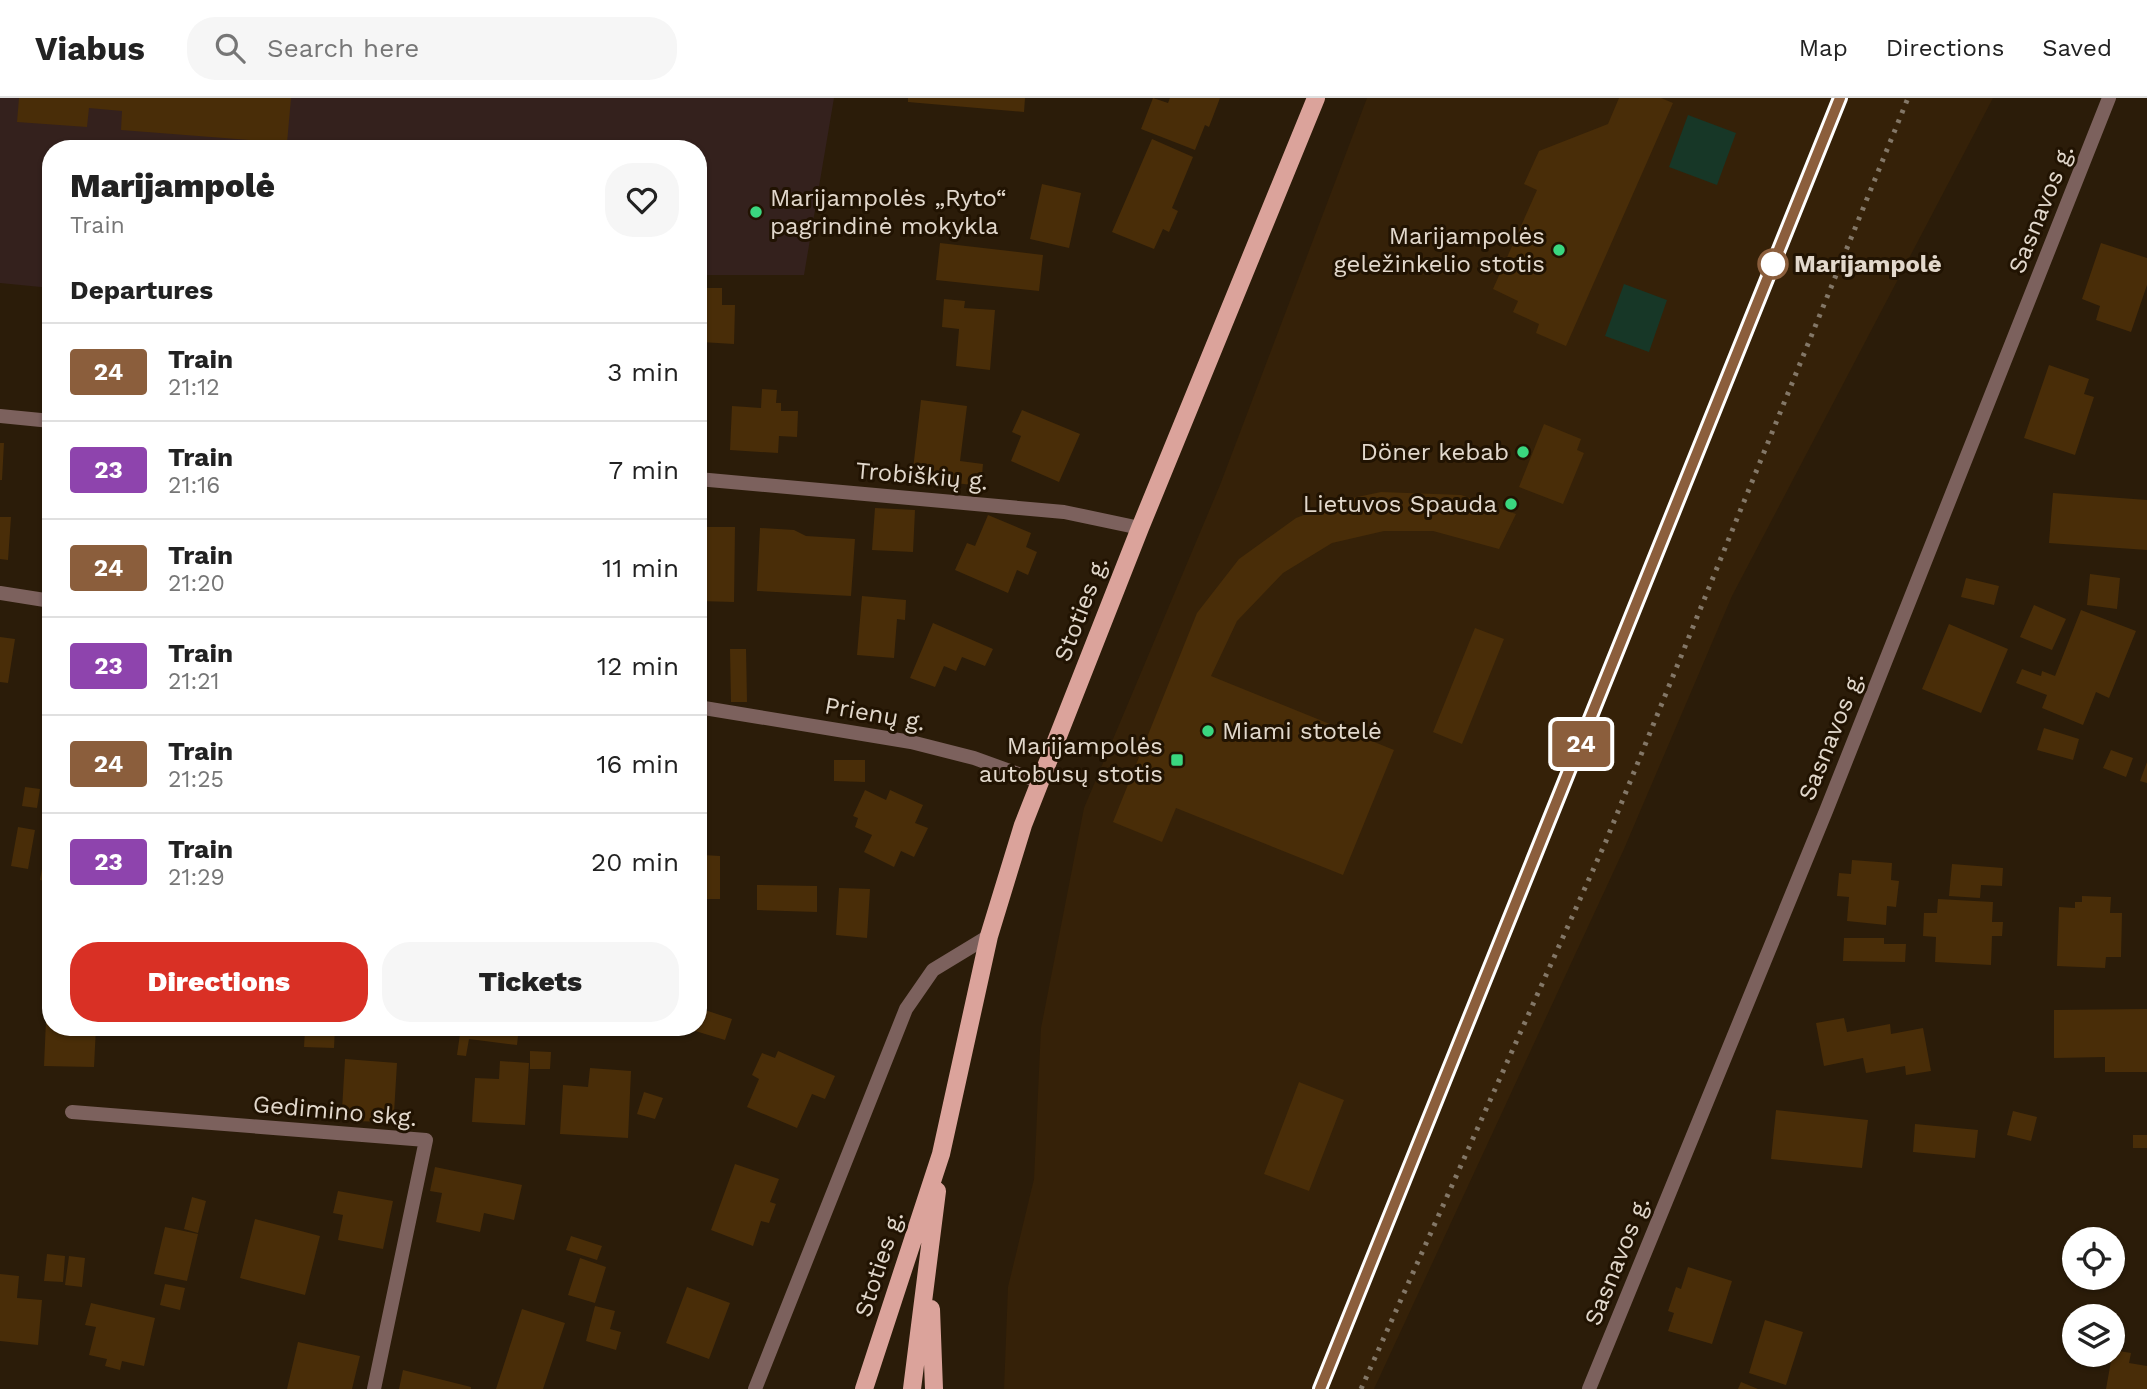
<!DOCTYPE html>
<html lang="en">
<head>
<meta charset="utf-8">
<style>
  :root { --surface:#fff; --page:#f6f6f6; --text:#222; --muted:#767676; --line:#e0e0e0; --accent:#d93025 }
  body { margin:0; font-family:"Work Sans",sans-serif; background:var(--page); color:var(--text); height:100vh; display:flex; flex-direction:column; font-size:26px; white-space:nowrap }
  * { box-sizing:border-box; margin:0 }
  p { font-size:23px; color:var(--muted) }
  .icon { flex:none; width:38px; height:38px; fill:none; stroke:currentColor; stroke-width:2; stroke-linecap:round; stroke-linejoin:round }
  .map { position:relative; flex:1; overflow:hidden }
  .details { position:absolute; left:42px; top:42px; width:665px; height:896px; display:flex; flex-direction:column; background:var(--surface); border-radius:28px; box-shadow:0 2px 5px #0004 }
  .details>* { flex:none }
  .badge { padding:0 14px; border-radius:5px; font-size:24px; line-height:46px }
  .fabs { position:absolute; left:2062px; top:1129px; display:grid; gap:14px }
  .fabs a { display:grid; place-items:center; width:63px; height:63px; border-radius:50%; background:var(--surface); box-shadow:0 2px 5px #0004; font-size:35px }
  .map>.badge { position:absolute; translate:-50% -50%; box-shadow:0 0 0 4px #fff }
  h2 { padding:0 28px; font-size:26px; line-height:63px }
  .round { display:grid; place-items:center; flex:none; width:74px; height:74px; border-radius:28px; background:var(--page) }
  .overview { display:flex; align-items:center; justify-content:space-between; height:119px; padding:0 28px }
  h1 { font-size:33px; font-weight:800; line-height:52px }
  .action { display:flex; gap:14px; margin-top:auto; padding:14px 28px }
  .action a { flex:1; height:80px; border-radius:28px; background:var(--accent); color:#fff; font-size:28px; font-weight:800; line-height:80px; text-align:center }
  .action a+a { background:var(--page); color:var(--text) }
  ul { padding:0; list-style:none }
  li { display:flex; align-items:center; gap:21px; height:98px; padding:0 28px; border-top:2px solid var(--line) }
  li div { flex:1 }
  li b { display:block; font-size:26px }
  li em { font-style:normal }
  li .badge { min-width:77px; font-weight:700; text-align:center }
  header { display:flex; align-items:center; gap:42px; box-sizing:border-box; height:98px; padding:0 35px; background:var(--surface); border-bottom:2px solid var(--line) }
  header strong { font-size:33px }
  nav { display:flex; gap:38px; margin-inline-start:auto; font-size:24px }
  .search { width:490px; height:63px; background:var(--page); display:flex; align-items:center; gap:18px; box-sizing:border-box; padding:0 24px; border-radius:28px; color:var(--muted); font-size:26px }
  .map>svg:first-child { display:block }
  .built { fill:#352108 }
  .education { fill:#34211d }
  .green { fill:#173727 }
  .building { fill:#492d08 }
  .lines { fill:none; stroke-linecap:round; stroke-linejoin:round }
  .street { stroke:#7c615d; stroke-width:14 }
  .primary { stroke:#dba39b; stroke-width:18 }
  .rail { stroke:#837767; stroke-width:5; stroke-dasharray:3.5 7; stroke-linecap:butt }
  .line-casing { stroke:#fff; stroke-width:16 }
  .line { stroke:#8b5e3c; stroke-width:10 }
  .poi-dot { fill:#3ad77f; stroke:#211302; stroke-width:2.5 }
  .stop-dot { fill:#fff; stroke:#8b5e3c; stroke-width:3.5 }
  .labels { text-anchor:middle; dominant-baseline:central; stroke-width:6; stroke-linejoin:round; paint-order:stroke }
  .poi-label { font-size:24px; fill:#e2d8cc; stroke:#211302; text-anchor:end }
  .street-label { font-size:24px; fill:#e2d8cc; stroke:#211302 }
  .stop-label { font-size:24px; font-weight:bold; fill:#e2d8cc; stroke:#211302; text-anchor:start }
</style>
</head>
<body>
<header>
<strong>Viabus</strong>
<div class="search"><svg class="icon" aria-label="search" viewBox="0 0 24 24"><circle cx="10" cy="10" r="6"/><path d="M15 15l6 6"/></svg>Search here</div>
<nav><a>Map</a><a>Directions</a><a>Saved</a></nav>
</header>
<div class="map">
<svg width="2147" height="1291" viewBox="0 0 2147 1291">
  <rect width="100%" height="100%" fill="#2b1c09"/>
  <path class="built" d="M1367,0H1993L1732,498L1624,751L1374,1291H1004L1008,1189L1034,1081L1041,930L1084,710L1220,387Z"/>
  <path class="education" d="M0,0H834L804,177H698V51H51V190L0,185Z"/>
  <path class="green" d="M1688,17L1736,35L1717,87L1669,69Z
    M1624,186L1667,202L1649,254L1605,238Z"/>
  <path class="building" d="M19,0H291L287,45L121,32L122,13L89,10L87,29L17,24Z
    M908,0H1025L1024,14L908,4Z
    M1153,0L1168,5L1170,0H1220L1209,29L1205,27L1195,52L1141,31Z
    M1619,0H1661L1673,5L1566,248L1536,235L1539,226L1513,214L1518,203L1493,191L1537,92L1524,86L1539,53L1608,26Z
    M1152,41L1193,59L1172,110L1178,113L1169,134L1163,131L1154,151L1112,134Z
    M1042,86L1081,95L1069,150L1030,141Z
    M940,145L1043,157L1039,193L936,182Z
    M2101,145L2147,160V187L2131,234L2096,222L2100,208L2082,201Z
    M704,190H722V207H735L734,246L701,244Z
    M944,201L965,203L964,210L995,212L990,272L956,268L959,231L942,229Z
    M2049,267L2089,281L2084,296L2094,299L2075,357L2024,340Z
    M762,291L777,292L776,305H781V313H798L797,339L779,338L778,355L730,352L732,308L761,310Z
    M921,302L967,308L960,363L983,366L981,388L912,380Z
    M1022,312L1080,336L1059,384L1011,363L1021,338L1012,334Z
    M1544,326L1581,341L1577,352L1584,355L1563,406L1519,389Z
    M0,345H4L2,382H0Z
    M1381,394L1461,397L1516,416L1499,451L1433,433H1384L1332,445L1283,475L1237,523L1211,578L1394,652L1343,777L1176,710L1162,744L1113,724L1197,515L1239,461L1296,420L1343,402Z
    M2053,395L2147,402V452L2049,445Z
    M875,410L915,412L913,454L872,452Z
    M988,417L1031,435L1026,449L1037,454L1028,477L1017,472L1008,495L955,472L967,445L975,448Z
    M0,419H11L8,462L0,461Z
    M698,429H735L734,504L698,503Z
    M760,430L794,432L806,438L855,441L851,498L757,493Z
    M2090,476L2120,480L2117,511L2087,507Z
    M1966,480L1999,488L1994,507L1961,499Z
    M862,498L906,502L905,522L897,521L894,560L857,557Z
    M2034,507L2066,521L2052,552L2020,539Z
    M2081,512L2136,533L2109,600L2096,594L2083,627L2042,610L2047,597L2016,585L2022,571L2041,578L2042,573L2055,578Z
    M933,525L993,551L985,568L962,559L956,573L944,568L935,589L910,580Z
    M1949,526L2008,551L1981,615L1922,591Z
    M1475,530L1504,541L1462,646L1433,634Z
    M0,539L15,541L8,585L0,584Z
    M730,551H746L747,604H731Z
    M2044,630L2079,641L2073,662L2037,652Z
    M2111,652L2133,660L2126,679L2103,670Z
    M834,662H865V684L834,683Z
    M2147,664V685L2140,683Z
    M25,689L40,691L37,710L22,708Z
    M865,692L886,702L890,692L923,707L915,725L928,730L914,759L901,753L894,769L864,754L872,737L855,729L858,720L853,718Z
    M698,724H703V757L720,758V801H698Z
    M18,729L35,732L28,771L11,768Z
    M47,742L51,743V784L40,782Z
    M1852,762L1892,765L1891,782L1899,783L1896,809L1887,808L1886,827L1847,823L1849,799L1837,798L1839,775L1851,776Z
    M1952,766L2003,770L2002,788L1981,787L1980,800L1949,798Z
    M757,787L817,788V814L757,812Z
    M839,790L870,791L867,840L836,837Z
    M2082,798L2111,799L2110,815H2122L2121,859H2106L2105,870L2057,868L2059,809L2075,810V804H2082Z
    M1938,801L1993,804L1992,824H2003L2002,838H1992L1991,867L1935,864L1936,839L1923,838L1924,815H1937Z
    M1844,840H1884V846H1906L1905,864L1843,863Z
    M48,877H51V929H96L94,969L44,968Z
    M699,910L732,921L725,942L692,932L698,929Z
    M2147,911V974H2105V959L2054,960V912Z
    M1844,920L1847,934L1890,926L1891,936L1923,930L1931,973L1906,977L1905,968L1866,975L1863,960L1824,968L1816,925Z
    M291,929H335L334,950L304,949L305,932Z
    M461,929H519L517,947L469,941L466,958L457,957Z
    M530,953L551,954L550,971H530Z
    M778,953L835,978L825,1001L812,996L797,1030L747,1009L759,981L752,977L762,955L775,960Z
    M345,961L397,965L394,1015L384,1014L383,1024L356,1023L357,1013L342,1012Z
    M500,963L529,965L525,1027L472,1024L475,980L499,981Z
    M590,970L631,973L628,1040L560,1036L563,987L588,989Z
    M1299,984L1344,1002L1309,1093L1264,1076Z
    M644,994L663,1000L655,1021L637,1016Z
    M1776,1012L1868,1022L1862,1070L1771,1061Z
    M2013,1013L2037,1019L2031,1043L2007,1037Z
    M1915,1026L1978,1032L1975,1060L1913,1054Z
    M2133,1037H2147V1050H2133Z
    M735,1066L779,1081L770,1104L776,1106L769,1125L761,1123L753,1148L711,1132Z
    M435,1069L522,1087L514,1122L484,1115L480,1134L436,1124L442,1095L430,1093Z
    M338,1093L393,1103L383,1151L338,1142L343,1117L333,1115Z
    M192,1099L206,1103L198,1135L184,1131Z
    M255,1121L320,1138L305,1197L240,1180Z
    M165,1129L198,1136L187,1183L154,1176Z
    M571,1138L602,1148L597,1162L566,1152Z
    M47,1156L65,1158L63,1184L44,1183Z
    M69,1158L85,1160L82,1189L65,1187Z
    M580,1160L606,1169L595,1205L568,1197Z
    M1688,1169L1732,1183L1712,1246L1668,1233L1674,1215L1668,1213L1676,1189L1681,1191Z
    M0,1176L19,1178L17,1200L42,1202L38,1247L0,1243Z
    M165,1186L185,1190L180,1212L160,1207Z
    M687,1189L730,1205L709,1261L666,1245Z
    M91,1205L155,1220L144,1268L122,1263L120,1272L105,1268L107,1261L89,1257L96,1229L85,1227Z
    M595,1208L615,1213L610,1231L621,1234L616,1252L586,1243Z
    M522,1211L565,1225L543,1291H496Z
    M1765,1222L1803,1234L1786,1287L1749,1275Z
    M298,1244L360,1258L352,1291H287Z
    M2113,1252L2131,1255L2129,1265L2147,1268V1291H2106Z
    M403,1272L471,1289V1291H399Z
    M1741,1284L1758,1291H1738Z"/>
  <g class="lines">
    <path class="street" d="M0,318L51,323
      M698,381L1064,414L1140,430
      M0,495L51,503
      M698,609L911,644L974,660L1040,684
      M72,1014L426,1042L374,1291
      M755,1291L906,911L933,872L989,838
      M1589,1291L1826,713L2109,0"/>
    <path class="primary" d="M931,1211L934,1291
      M864,1291L941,1056L989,838L1023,727L1140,430L1316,0
      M912,1291L937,1093"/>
    <path class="rail" d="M1320,1291L1840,0
      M1361,1291L1606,743L1908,0"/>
  </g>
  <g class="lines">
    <defs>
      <path id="line" d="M1320,1291L1840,0"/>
    </defs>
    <use href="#line" class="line-casing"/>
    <use href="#line" class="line"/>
  </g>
  <g class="poi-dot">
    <circle cx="756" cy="114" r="7"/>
    <circle cx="1559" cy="152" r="7"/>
    <circle cx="1523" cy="354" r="7"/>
    <circle cx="1511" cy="406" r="7"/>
    <circle cx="1208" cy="633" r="7"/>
    <rect x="1170" y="655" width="14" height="14" rx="3.5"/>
  </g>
  <circle class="stop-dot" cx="1773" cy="166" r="14"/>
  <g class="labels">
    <g class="poi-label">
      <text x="770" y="100" text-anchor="start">Marijampolės „Ryto“<tspan x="770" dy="28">pagrindinė mokykla</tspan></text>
      <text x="1545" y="138">Marijampolės<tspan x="1545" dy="28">geležinkelio stotis</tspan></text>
      <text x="1509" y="354">Döner kebab</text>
      <text x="1497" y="406">Lietuvos Spauda</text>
      <text x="1222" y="633" text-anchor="start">Miami stotelė</text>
      <text x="1163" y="648">Marijampolės<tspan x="1163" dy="28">autobusų stotis</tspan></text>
    </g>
    <g class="street-label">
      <text transform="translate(2041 111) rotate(-68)">Sasnavos g.</text>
      <text transform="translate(922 378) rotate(5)">Trobiškių g.</text>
      <text transform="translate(1081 511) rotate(-69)">Stoties g.</text>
      <text transform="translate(875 616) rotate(10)">Prienų g.</text>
      <text transform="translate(1831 638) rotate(-68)">Sasnavos g.</text>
      <text transform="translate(335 1013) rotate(5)">Gedimino skg.</text>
      <text transform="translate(1617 1163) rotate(-68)">Sasnavos g.</text>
      <text transform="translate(879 1166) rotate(-72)">Stoties g.</text>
    </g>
    <g class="stop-label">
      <text x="1794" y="166">Marijampolė</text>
    </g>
  </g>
</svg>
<div class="fabs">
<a><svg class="icon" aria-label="locate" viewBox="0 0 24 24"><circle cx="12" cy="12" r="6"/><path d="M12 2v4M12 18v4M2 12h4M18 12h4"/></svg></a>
<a><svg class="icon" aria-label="layers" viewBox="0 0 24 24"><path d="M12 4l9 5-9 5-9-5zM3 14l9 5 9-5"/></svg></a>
</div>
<b class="badge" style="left:1581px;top:646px;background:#8b5e3c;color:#fff">24</b>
<section class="details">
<div class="overview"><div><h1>Marijampolė</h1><p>Train</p></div><a class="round"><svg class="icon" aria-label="heart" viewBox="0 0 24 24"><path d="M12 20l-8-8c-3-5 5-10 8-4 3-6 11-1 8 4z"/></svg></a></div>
<h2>Departures</h2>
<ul>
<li><span class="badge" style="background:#8b5e3c;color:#fff">24</span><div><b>Train</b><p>21:12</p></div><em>3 min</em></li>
<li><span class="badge" style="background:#8e44ad;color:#fff">23</span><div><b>Train</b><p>21:16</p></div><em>7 min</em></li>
<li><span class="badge" style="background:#8b5e3c;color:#fff">24</span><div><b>Train</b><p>21:20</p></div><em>11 min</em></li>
<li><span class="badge" style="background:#8e44ad;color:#fff">23</span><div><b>Train</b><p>21:21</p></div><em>12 min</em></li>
<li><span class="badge" style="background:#8b5e3c;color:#fff">24</span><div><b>Train</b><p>21:25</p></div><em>16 min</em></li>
<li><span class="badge" style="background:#8e44ad;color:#fff">23</span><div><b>Train</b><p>21:29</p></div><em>20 min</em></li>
</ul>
<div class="action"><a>Directions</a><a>Tickets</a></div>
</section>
</div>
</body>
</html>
